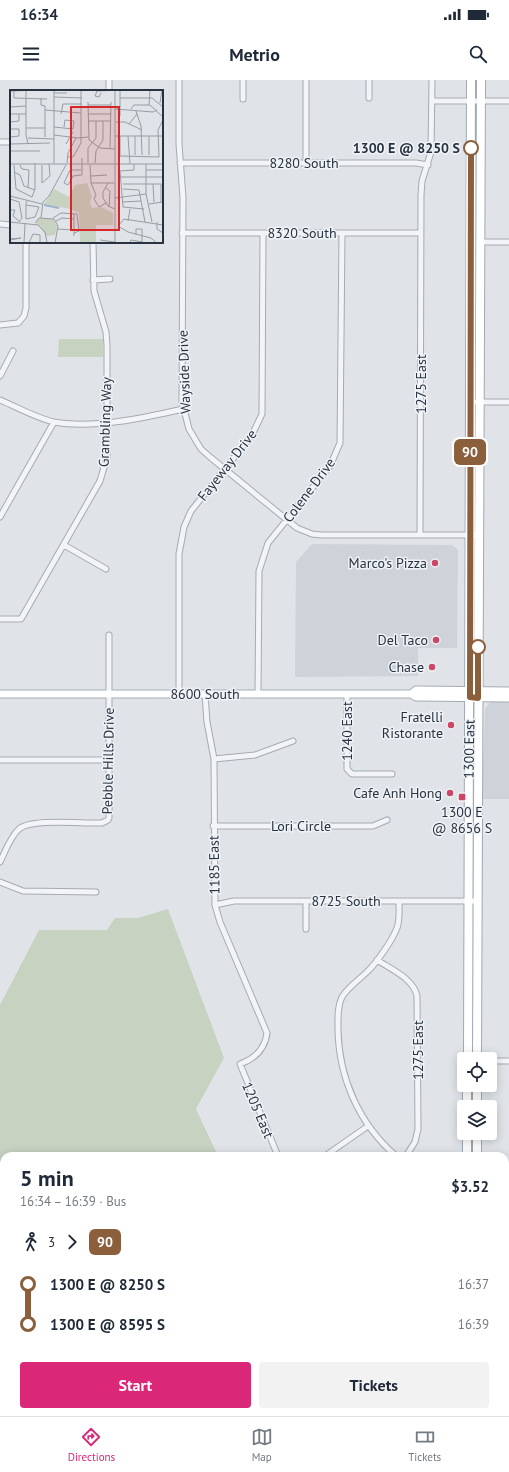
<!DOCTYPE html>
<html lang="en">
<head>
<meta charset="utf-8">
<style>
  :root { --surface:#fff; --page:#f2f2f3; --text:#1f2937; --muted:#747a83; --line:#e0e1e3; --accent:#db2777 }
  body { margin:0; font-family:"PT Sans",sans-serif; background:var(--page); color:var(--text); height:100vh; display:flex; flex-direction:column; font-size:15px; white-space:nowrap }
  * { box-sizing:border-box; margin:0 }
  p { font-size:13px; color:var(--muted) }
  .icon { flex:none; width:22px; height:22px; fill:none; stroke:currentColor; stroke-width:2; stroke-linecap:round; stroke-linejoin:round }
  .map { position:relative; flex:1; overflow:hidden }
  .panel { position:absolute; left:0px; top:1072px; width:509px; height:264px; display:flex; flex-direction:column; background:var(--surface); border-radius:12px 12px 0 0; box-shadow:0 2px 10px #0003 }
  .panel>* { flex:none }
  .badge { padding:0 8px; border-radius:6px; font-size:14px; line-height:26px }
  .buttons { position:absolute; left:457px; top:972px; display:grid; gap:8px }
  .buttons a { display:grid; place-items:center; width:40px; height:40px; border-radius:4px; background:var(--surface); box-shadow:0 2px 10px #0003; font-size:20px }
  .map>.badge { position:absolute; translate:-50% -50%; box-shadow:0 0 0 2px #fff }
  .legs { display:flex; align-items:center; gap:6px; height:44px; padding:0 20px; font-size:13px }
  .legs p { margin-inline-start:auto }
  .head { display:flex; align-items:center; justify-content:space-between; height:68px; padding:0 20px }
  h1 { font-size:22px; font-weight:700; line-height:30px }
  .button { display:flex; gap:8px; margin-top:auto; padding:8px 20px }
  .button a { flex:1; height:46px; border-radius:4px; background:var(--accent); color:#fff; font-size:16px; font-weight:700; line-height:46px; text-align:center }
  .button a+a { background:var(--page); color:var(--text) }
  ul { padding:0 20px; list-style:none }
  li { display:flex; align-items:center; gap:14px; height:40px; font-size:15px }
  li i { display:grid; place-items:center; width:6px; height:100%; margin:0 5px; background:currentColor }
  li i::after { content:''; width:10px; height:10px; margin:-5px; border:3px solid; border-radius:50%; background:var(--surface) }
  li p { margin-inline-start:auto }
  li:first-child i { background:linear-gradient(#0000 50%,currentColor 0) }
  li:last-child i { background:linear-gradient(currentColor 50%,#0000 0) }
  .status { display:flex; justify-content:space-between; align-items:center; height:28px; padding:0 20px; background:var(--surface); direction:ltr }
  .status svg { height:11px; fill:currentColor }
  header { display:flex; justify-content:space-between; align-items:center; height:52px; padding:0 20px; background:var(--surface); font-size:18px; font-weight:700 }
  .tab-bar { display:flex; justify-content:space-around; align-items:center; height:56px; border-top:1px solid var(--line); background:var(--surface); font-size:11px; color:var(--muted) }
  .tab-bar a { display:grid; justify-items:center; gap:2px }
  .tab-bar .selected { color:var(--accent) }
  .map>svg:first-child { display:block }
  .built { fill:#ced3da }
  .green { fill:#c7d2c1 }
  .lines { fill:none; stroke-linecap:round; stroke-linejoin:round }
  .street-casing { stroke:#a5abb2; stroke-width:7 }
  .secondary-casing { stroke:#a5abb2; stroke-width:9 }
  .primary-casing { stroke:#9fa9b4; stroke-width:10 }
  .street { stroke:#f2f4f7; stroke-width:5 }
  .secondary { stroke:#fff; stroke-width:7 }
  .primary { stroke:#fff; stroke-width:8 }
  .line-1-casing { stroke:#fff; stroke-width:9 }
  .line-1 { stroke:#8b5e3c; stroke-width:6 }
  .stop-1-dot { fill:#fff; stroke:#8b5e3c; stroke-width:2 }
  .poi-dot { fill:#ca4865; stroke:#eff2f6; stroke-width:1.5 }
  .labels { text-anchor:middle; dominant-baseline:central; stroke-width:3; stroke-linejoin:round; paint-order:stroke }
  .stop-label { font-size:14px; font-weight:bold; fill:#29333f; stroke:#eff2f6; text-anchor:end }
  .street-label { font-size:14px; fill:#29333f; stroke:#eff2f6 }
  .poi-label { font-size:14px; fill:#29333f; stroke:#eff2f6; text-anchor:end }
  .inset-river { fill:none; stroke:#9cb4c8; stroke-width:2 }
  .inset-road { fill:none; stroke:#979da4; stroke-width:1 }
  .view { fill:#d62828; fill-opacity:0.15; stroke:#d62828; stroke-width:2 }
  .inset-edge { fill:none; stroke:#29333f; stroke-width:2 }
</style>
</head>
<body>
<div class="status"><b>16:34</b><svg viewBox="0 0 49 12"><path d="M0 12V9h3v3zM5 12V6h3v6zM10 12V3h3v9zM15 12V0h3v12zM26 1h20v11H26zM47 4h2v5h-2z"/></svg></div>
<header><svg class="icon" aria-label="menu" viewBox="0 0 24 24"><path d="M4 6h16M4 12h16M4 18h16"/></svg>Metrio<svg class="icon" aria-label="search" viewBox="0 0 24 24"><circle cx="10" cy="10" r="6"/><path d="M15 15l6 6"/></svg></header>
<div class="map">
<svg width="509" height="1336" viewBox="0 0 509 1336">
  <rect width="100%" height="100%" fill="#e0e4e8"/>
  <path class="built" d="M312,464L452,465L458,470L457,568H418V596L295,597L296,482Z
    M494,621L509,622V719H482L485,629L489,623Z"/>
  <path class="green" d="M59,259H103V277H58Z
    M168,829L224,978L196,1029L218,1076H4V1126L0,1125V925L39,850H107L115,838H138Z
    M107,1332H136V1336H107Z
    M137,1332H269V1336H137Z"/>
  <g class="lines">
    <defs>
      <path id="street" d="M179,0V64L183,118L182,322L189,349L201,369L210,377L297,448L312,454L321,455H478
        M109,11V0
        M369,18V0
        M243,19V0
        M432,21H509
        M0,62H11
        M180,83H416L428,85
        M306,83V0
        M0,144L11,145
        M182,153H421
        M480,162H509
        M93,200L110,199
        M0,245L18,243L24,236L26,228V162
        M0,296L13,271
        M0,320C17,327 36,338 54,342C93,349 144,338 183,329
        M477,322H509
        M0,437L54,342
        M420,455L421,115L422,101L431,72L432,0
        M64,465L106,489
        M0,539H21L100,401L107,377V265L106,252L94,211L93,162
        M179,614V474L184,447L191,431L252,355L262,334L263,153
        M205,614L207,642L214,679L215,825L220,842L267,953C265,969 254,979 240,984L278,1076
        M258,614L259,491L268,463L330,386L340,363L342,153
        M347,614V689L352,694H392
        M214,679L255,675L293,661
        M0,680H110
        M213,746H373L387,740
        M0,782C5,772 10,757 19,749C32,738 83,744 102,743L108,740L109,738V555
        M0,802L23,811L96,812
        M306,821V849
        M215,825L234,821H478
        M377,880C391,889 414,899 417,916L418,1049L415,1062L406,1076
        M490,981H509
        M325,1076L368,1046
        M396,1076C359,1044 339,998 338,950C338,939 337,927 342,917C348,907 360,899 368,891C377,882 392,861 397,848C400,840 399,830 399,821
        M0,1154L4,1155
        M0,1212L4,1211
        M0,1266H4
        M0,1274H4
        M508,1291L509,1286
        M0,1327H4
        M25,1332V1336
        M82,1336V1332"/>
      <path id="secondary" d="M0,614H411L416,617L509,618
        M411,614L416,610L509,611"/>
      <path id="primary" d="M468,979L471,0
        M477,979L481,0
        M467,1027V1005
        M477,1027V1005
        M467,1076V1053
        M477,1076V1053
        M466,1336V1332
        M475,1336V1332"/>
    </defs>
    <use href="#street" class="street-casing"/>
    <use href="#secondary" class="secondary-casing"/>
    <use href="#primary" class="primary-casing"/>
    <use href="#street" class="street"/>
    <use href="#secondary" class="secondary"/>
    <use href="#primary" class="primary"/>
  </g>
  <g class="lines">
    <defs>
      <path id="line-1" d="M471,68L470,617L478,618V567"/>
    </defs>
    <use href="#line-1" class="line-1-casing"/>
    <use href="#line-1" class="line-1"/>
  </g>
  <g class="stop-1-dot">
    <circle cx="471" cy="68" r="7"/>
    <circle cx="478" cy="567" r="7"/>
  </g>
  <g class="poi-dot">
    <circle cx="435" cy="483" r="4"/>
    <circle cx="436" cy="560" r="4"/>
    <circle cx="432" cy="587" r="4"/>
    <circle cx="451" cy="645" r="4"/>
    <circle cx="450" cy="713" r="4"/>
    <rect x="458" y="713" width="8" height="8" rx="2"/>
  </g>
  <g class="labels">
    <g class="stop-label">
      <text x="460" y="68">1300 E @ 8250 S</text>
    </g>
    <g class="street-label">
      <text x="304" y="83">8280 South</text>
      <text x="302" y="153">8320 South</text>
      <text transform="translate(184 292) rotate(-92)">Wayside Drive</text>
      <text transform="translate(421 304) rotate(-90)">1275 East</text>
      <text transform="translate(105 342) rotate(-88)">Grambling Way</text>
      <text transform="translate(227 385) rotate(-52)">Fayeway Drive</text>
      <text transform="translate(309 410) rotate(-53)">Colene Drive</text>
      <text x="205" y="614">8600 South</text>
      <text transform="translate(347 651) rotate(-90)">1240 East</text>
      <text transform="translate(469 669) rotate(-89)">1300 East</text>
      <text transform="translate(108 681) rotate(-89)">Pebble Hills Drive</text>
      <text x="301" y="746">Lori Circle</text>
      <text transform="translate(214 785) rotate(-91)">1185 East</text>
      <text x="346" y="821">8725 South</text>
      <text transform="translate(418 970) rotate(-90)">1275 East</text>
      <text transform="translate(258 1030) rotate(67)">1205 East</text>
    </g>
    <g class="poi-label">
      <text x="427" y="483">Marco's Pizza</text>
      <text x="428" y="560">Del Taco</text>
      <text x="424" y="587">Chase</text>
      <text x="443" y="637">Fratelli<tspan x="443" dy="16">Ristorante</tspan></text>
      <text x="442" y="713">Cafe Anh Hong</text>
      <text x="462" y="732" text-anchor="middle">1300 E<tspan x="462" dy="16">@ 8656 S</tspan></text>
    </g>
  </g>
  <g transform="translate(10 10)">
    <rect width="153" height="153" fill="#e0e4e8"/>
    <path d="M77,93L82,107L80,112L82,118L92,117L103,123V135H86V153H70L69,123L60,119L34,114L44,99L59,107L65,95ZM29,128L43,129L47,136L45,145L37,146L26,133Z" fill="#c7d2c1"/>
    <path class="inset-river" d="M34,115L49,118"/>
    <path class="inset-road" d="M16,0V45L18,54M0,1L32,0M4,1V8L37,9M44,3H57M91,3L89,7L85,6L87,1L110,0M44,7L72,8M31,8V15L35,16V47M110,8H142L153,17M78,12L79,50L90,58L105,59M150,13L152,0M78,15H101M139,15L140,0M0,17L16,16M105,19L143,22L147,20M121,19L124,15H140L153,27M35,20L71,23M126,21L131,36L132,65M0,24H16M51,24L53,14H72M78,24H101M110,26V0M78,31H100M0,32L9,31V24M106,32H115L132,40M119,34L127,24M44,37L63,39L64,31L55,30L54,37M16,38H35M0,39H9V46L0,47M44,45L68,48L78,47M105,46H153M110,46V66L149,67L148,40L153,30M118,46L120,74M125,46V65M139,46V65M18,48L44,49M0,54L40,53M56,54L63,42M100,59L101,12M0,61H30M57,67H63L71,53V0M72,68V85H71L63,86L58,95L54,93L60,80H72M44,73V0M57,73L58,63L66,48M78,73V58L86,48V31M85,73L86,61L93,50V31M0,74H106M106,74H153M124,74V80L110,81L113,117L134,119M136,74V104L142,132M4,75L6,99L22,107L25,99V73M10,75L12,79L19,80L18,98M32,75V93M80,75L81,93L86,105L84,109L89,117L96,113M136,80H153M4,82L10,85L14,96L25,100M81,86L97,85M110,87H153M32,93L40,86L39,74M81,93H104M98,93L93,102V108L98,116L105,119M113,94H151V112M143,94L144,112M96,98L100,101L99,117M113,99L129,100L135,132M0,106L32,114M105,108L136,104M0,109L9,112L12,128L9,132M113,112L131,111M139,114L153,112M16,115L29,117L25,127L16,129V113L17,111M0,120H5L3,126L9,131M64,124V146M31,128L33,112L39,106L56,75M43,128L51,123L67,124L69,141L64,143M46,131L52,128L64,129M118,131L120,119M0,132L28,135L35,142L37,153M147,132V139L153,143M25,133L29,128L44,129L48,136L45,153M108,136L114,129L153,135M108,136L118,142L141,148L147,153M47,139L64,140M0,149L11,148L0,150M90,150L105,152M14,153L15,134M19,153L23,144L30,145V153M105,153V0M120,153L121,150L132,152V139H126V145"/>
    <path class="view" d="M61,17H109V140H61Z"/>
    <rect width="153" height="153" class="inset-edge"/>
  </g>
</svg>
<div class="buttons">
<a><svg class="icon" aria-label="locate" viewBox="0 0 24 24"><circle cx="12" cy="12" r="6"/><path d="M12 2v4M12 18v4M2 12h4M18 12h4"/></svg></a>
<a><svg class="icon" aria-label="layers" viewBox="0 0 24 24"><path d="M12 4l9 5-9 5-9-5zM3 14l9 5 9-5"/></svg></a>
</div>
<b class="badge" style="left:470px;top:372px;background:#8b5e3c;color:#fff">90</b>
<section class="panel">
<div class="head"><div><h1>5 min</h1><p>16:34 – 16:39 · Bus</p></div><b>$3.52</b></div>
<div class="legs"><svg class="icon" aria-label="walk" viewBox="0 0 24 24"><circle cx="13" cy="4" r="2"/><path d="M13 8l-2 6 4 7M11 14l-3 7M7 12l3-4h3l4 4"/></svg>3<svg class="icon" aria-label="forward" viewBox="0 0 24 24"><path d="M9 5l7 7-7 7"/></svg><b class="badge" style="background:#8b5e3c;color:#fff">90</b></div>
<ul>
<li><i style="color:#8b5e3c"></i><b>1300 E @ 8250 S</b><p>16:37</p></li>
<li><i style="color:#8b5e3c"></i><b>1300 E @ 8595 S</b><p>16:39</p></li>
</ul>
<div class="button"><a>Start</a><a>Tickets</a></div>
</section>
</div>
<nav class="tab-bar">
<a class="selected"><svg class="icon" aria-label="directions" viewBox="0 0 24 24"><path d="M12 3l9 9-9 9-9-9zM9 14v-3h6M13 9l2 2-2 2"/></svg>Directions</a>
<a><svg class="icon" aria-label="map" viewBox="0 0 24 24"><path d="M3 6l6-2 6 2 6-2v14l-6 2-6-2-6 2zM9 4v14M15 6v14"/></svg>Map</a>
<a><svg class="icon" aria-label="tickets" viewBox="0 0 24 24"><path d="M3 7h18v10H3zM15 7v10"/></svg>Tickets</a>
</nav>
</body>
</html>
